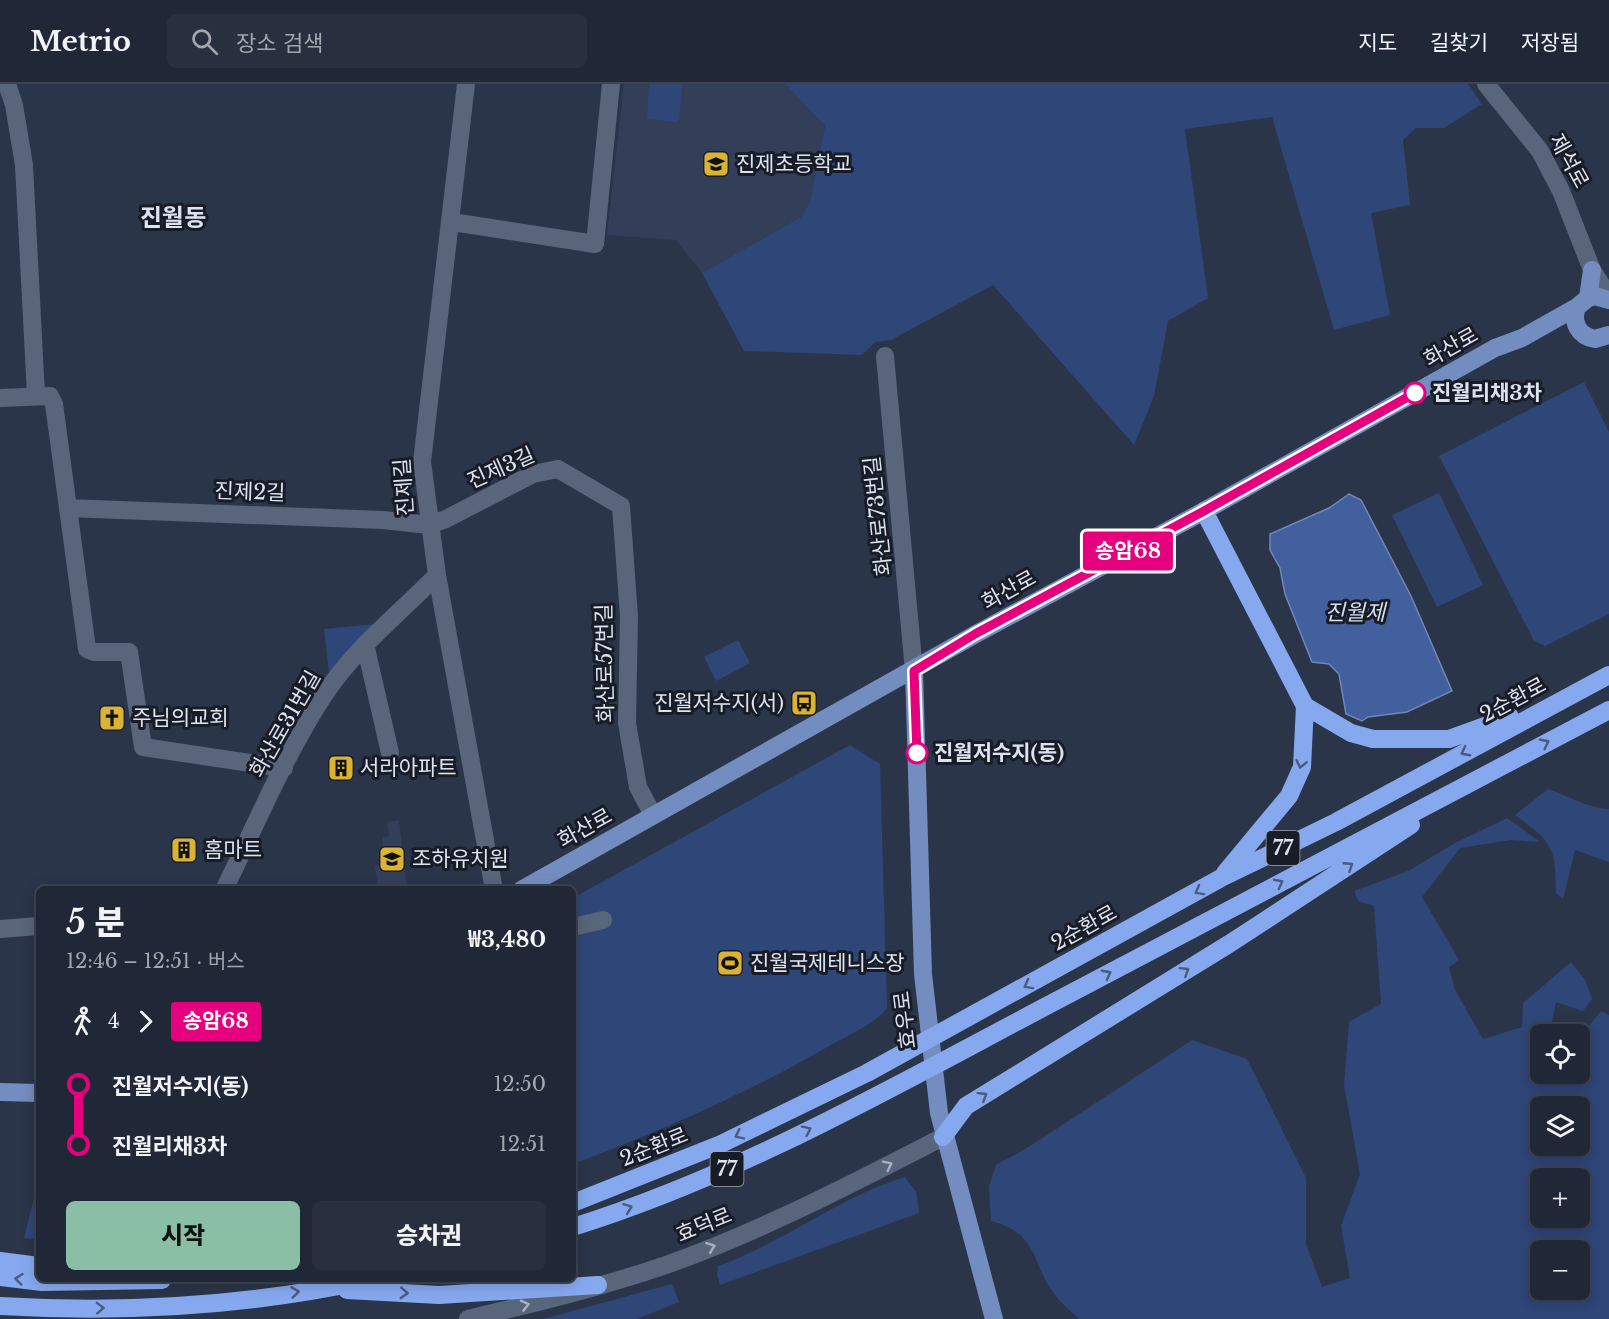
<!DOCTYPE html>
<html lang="ko">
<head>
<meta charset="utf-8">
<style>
  :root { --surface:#202837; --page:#28303f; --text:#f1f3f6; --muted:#a2a6ad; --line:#3d4452; --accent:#8abfa5 }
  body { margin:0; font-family:"Libre Baskerville","Noto Sans KR",serif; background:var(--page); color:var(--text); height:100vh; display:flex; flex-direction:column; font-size:22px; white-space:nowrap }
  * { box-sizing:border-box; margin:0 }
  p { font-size:20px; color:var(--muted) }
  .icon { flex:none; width:33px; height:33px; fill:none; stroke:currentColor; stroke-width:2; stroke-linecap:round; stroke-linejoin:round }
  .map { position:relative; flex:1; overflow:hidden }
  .details { position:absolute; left:36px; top:802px; width:540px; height:396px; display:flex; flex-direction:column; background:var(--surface); border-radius:9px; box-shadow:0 3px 15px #0003,0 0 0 2px var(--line) }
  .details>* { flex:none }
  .badge { padding:0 12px; border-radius:4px; font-size:21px; line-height:39px }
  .buttons { position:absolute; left:1530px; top:940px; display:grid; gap:12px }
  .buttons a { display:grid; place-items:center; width:60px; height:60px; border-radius:9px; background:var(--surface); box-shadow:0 3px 15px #0003,0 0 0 2px var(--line); font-size:30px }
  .map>.badge { position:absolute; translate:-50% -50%; box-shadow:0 0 0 3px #fff }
  .legs { display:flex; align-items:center; gap:9px; height:66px; padding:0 30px; font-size:20px }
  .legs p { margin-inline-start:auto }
  .overview { display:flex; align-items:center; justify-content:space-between; height:102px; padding:0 30px }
  h1 { font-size:33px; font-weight:800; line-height:45px }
  .cta { display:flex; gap:12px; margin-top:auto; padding:12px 30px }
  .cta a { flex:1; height:69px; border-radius:9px; background:var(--accent); color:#111; font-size:24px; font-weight:800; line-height:69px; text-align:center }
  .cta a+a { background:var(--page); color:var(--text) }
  ul { padding:0 30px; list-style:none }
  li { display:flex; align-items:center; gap:21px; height:60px; font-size:22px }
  li i { display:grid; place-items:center; width:9px; height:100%; margin:0 8px; background:currentColor }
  li i::after { content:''; width:15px; height:15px; margin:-8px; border:4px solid; border-radius:50%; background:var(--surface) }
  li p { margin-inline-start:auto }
  li:first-child i { background:linear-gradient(#0000 50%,currentColor 0) }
  li:last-child i { background:linear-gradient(currentColor 50%,#0000 0) }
  header { display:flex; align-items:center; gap:36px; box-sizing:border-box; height:84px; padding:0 30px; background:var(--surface); border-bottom:2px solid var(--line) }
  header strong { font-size:28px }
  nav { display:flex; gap:33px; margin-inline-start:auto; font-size:21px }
  .search { width:420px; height:54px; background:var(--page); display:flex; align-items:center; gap:15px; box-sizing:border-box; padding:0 21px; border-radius:9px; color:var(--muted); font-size:22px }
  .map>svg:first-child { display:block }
  .built { fill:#333f59 }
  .green { fill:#2f4679; fill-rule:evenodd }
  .water { fill:#425f9e; stroke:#7087b7; stroke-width:1.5 }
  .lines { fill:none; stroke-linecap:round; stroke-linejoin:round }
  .minor { stroke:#59657b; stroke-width:18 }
  .major { stroke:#748dc0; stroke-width:18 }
  .highway { stroke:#86a8ee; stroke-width:18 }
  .oneway { stroke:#4a5b80 }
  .oneway2 { stroke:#a8b1c1 }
  .line-1-casing { stroke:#fff; stroke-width:14 }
  .line-1 { stroke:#e6007e; stroke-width:9 }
  .stop-1-dot { fill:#fff; stroke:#e6007e; stroke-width:3 }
  .labels { text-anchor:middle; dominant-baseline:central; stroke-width:6; stroke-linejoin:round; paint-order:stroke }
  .shield { fill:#181c26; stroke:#a1a7b3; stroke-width:1.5 }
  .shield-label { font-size:20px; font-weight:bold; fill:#dce3f0 }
  .street-label { font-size:21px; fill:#dce3f0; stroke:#181c26 }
  .poi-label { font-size:21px; fill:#dce3f0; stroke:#181c26; text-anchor:start }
  .stop-label { font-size:21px; font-weight:bold; fill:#dce3f0; stroke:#181c26; text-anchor:start }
  .water-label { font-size:22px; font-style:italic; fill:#d5dff1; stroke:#181c26 }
  .quarter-label { font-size:24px; font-weight:bold; fill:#dce3f0; stroke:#181c26 }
</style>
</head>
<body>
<header>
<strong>Metrio</strong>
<div class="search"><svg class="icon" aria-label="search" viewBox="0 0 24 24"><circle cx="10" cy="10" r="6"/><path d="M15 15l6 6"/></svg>장소 검색</div>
<nav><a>지도</a><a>길찾기</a><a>저장됨</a></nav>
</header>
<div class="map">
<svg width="1609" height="1235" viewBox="0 0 1609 1235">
  <rect width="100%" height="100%" fill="#2b3549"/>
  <path class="built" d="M624,0H785L825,42L810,118L801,133L702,189L676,156L607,151Z
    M399,736L407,805H378L375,782L381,781L380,768L384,767L382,753L389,752L387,738Z"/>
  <path class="green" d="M649,0H682L679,36L677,38L647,35Z
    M785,0H1468L1482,20L1444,44H1416L1403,56L1410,121L1371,129L1390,231L1334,246L1272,33L1185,45L1208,214L1168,237L1154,312L1134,361L993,201L891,256L875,258L862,271L744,267L702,189L801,133L810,118L825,42Z
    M1584,298L1609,348V530L1545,562L1534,557L1439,372Z
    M1439,409L1483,501L1437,523L1392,431Z
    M375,540L330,597L324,545Z
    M738,556L750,579L716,597L704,573Z
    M850,661L880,680L887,924C875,940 849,951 831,961C748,1009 662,1047 573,1080V814Z
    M1548,705C1569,712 1587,724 1609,725V778L1575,766L1563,815L1556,809C1555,761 1553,759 1515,731Z
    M1507,734L1540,758L1511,756L1460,764L1422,813L1459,876L1449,883L1455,906L1483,955L1522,943L1523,919L1571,878L1585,896L1592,915L1583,927L1556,918L1549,951H1540V990H1580V953L1601,927L1609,931V1235H1079C1072,1228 1062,1220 1056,1212C1031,1182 1040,1149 991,1137L989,1102L996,1081L1027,1064L1192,956L1247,975L1306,1094V1160L1322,1203L1350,1194L1341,1142L1360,1090L1344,1001L1349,938L1381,920L1374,822L1358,817L1354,807L1408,787L1455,759ZM1540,1023H1580V1062H1540ZM1540,1095H1580V1134H1540ZM1540,1167H1580V1206H1540Z
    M39,1093V1155L24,1154Z
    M905,1093L916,1108L919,1129L720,1201L717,1191L718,1182C783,1159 839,1113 905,1093Z
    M672,1200L679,1218L637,1235H543Z"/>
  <path class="water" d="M1349,410L1361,416L1411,512L1452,607L1407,628L1368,633L1362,637L1346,630L1339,590L1329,580L1312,578L1285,510L1280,484L1270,466V450L1329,424Z"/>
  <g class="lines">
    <path class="minor" d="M7,0L14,21L24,81L36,311
      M466,0L422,378L437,491L494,806
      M1486,0L1540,67L1561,107L1592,186L1609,213
      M452,138L595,160L611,0
      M885,272L914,587
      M0,314L50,312L54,320L87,565L94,568H129L143,663L284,684
      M68,424L383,436L429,441L446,435L533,390L558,385L621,422L629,532L627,639L638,703L653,731
      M365,560L390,669
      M224,806C255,742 286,669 324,611C355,564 399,530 437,491
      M573,843L603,836
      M0,845L39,842
      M468,1235C535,1219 602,1203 666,1181C762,1147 853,1099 943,1053"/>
    <path class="major" d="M1588,214L1592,186
      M1577,223C1571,239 1579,252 1595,255L1609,251
      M914,587L923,890L939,1029L994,1235
      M521,806L976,550L1204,427L1495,264L1522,254L1577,223L1588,214L1595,212L1609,216
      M0,1008L39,1009"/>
    <path class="highway" d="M1204,427L1305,622L1351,649L1373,655H1449L1510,633
      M1225,789L1289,712L1302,683L1305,622
      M943,1053L966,1022L1229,860L1411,741
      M573,1119L721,1060L867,989L1221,794L1336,738L1609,591
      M573,1143C736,1092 886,1007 1037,927C1227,827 1417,725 1609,626
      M0,1177L39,1182
      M0,1193L42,1198L162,1196
      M347,1206L439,1211L598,1201
      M0,1222C121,1229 249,1222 368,1196"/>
  </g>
  <defs><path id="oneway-chevron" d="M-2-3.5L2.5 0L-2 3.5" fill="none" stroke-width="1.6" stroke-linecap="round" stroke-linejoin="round" transform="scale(1.5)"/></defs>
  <g class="oneway">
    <use href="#oneway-chevron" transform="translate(1545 659) rotate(-27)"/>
    <use href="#oneway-chevron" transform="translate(1465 668) rotate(152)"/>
    <use href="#oneway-chevron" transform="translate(1301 680) rotate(102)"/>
    <use href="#oneway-chevron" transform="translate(1349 782) rotate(-33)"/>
    <use href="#oneway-chevron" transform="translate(1279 799) rotate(-28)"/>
    <use href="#oneway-chevron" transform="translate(1199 807) rotate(151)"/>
    <use href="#oneway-chevron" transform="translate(1185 887) rotate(-32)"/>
    <use href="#oneway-chevron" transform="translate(1107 890) rotate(-28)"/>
    <use href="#oneway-chevron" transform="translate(1028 901) rotate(151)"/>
    <use href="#oneway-chevron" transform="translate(983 1012) rotate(-32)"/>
    <use href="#oneway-chevron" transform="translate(807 1046) rotate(-26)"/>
    <use href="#oneway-chevron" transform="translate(739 1051) rotate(154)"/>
    <use href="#oneway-chevron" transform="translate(628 1124) rotate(-21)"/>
    <use href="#oneway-chevron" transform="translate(19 1195) rotate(-174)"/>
    <use href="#oneway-chevron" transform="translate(295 1208) rotate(-7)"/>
    <use href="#oneway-chevron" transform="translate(404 1209) rotate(3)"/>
    <use href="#oneway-chevron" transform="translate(100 1224) rotate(-2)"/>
  </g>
  <g class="oneway2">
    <use href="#oneway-chevron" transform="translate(888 1081) rotate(-26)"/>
    <use href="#oneway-chevron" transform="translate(711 1163) rotate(-21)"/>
    <use href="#oneway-chevron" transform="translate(525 1221) rotate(-14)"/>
  </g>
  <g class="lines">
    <defs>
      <path id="line-1" d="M917,669L914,587L975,550L1204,427L1415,309"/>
    </defs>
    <use href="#line-1" class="line-1-casing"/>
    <use href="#line-1" class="line-1"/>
  </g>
  <defs>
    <symbol id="school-square" viewBox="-11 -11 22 22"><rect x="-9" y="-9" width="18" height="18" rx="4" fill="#dab333" stroke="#181c26"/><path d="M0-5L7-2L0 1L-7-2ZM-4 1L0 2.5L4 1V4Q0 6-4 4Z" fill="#111"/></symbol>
    <symbol id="bus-square" viewBox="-11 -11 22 22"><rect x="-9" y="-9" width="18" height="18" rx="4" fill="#dab333" stroke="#181c26"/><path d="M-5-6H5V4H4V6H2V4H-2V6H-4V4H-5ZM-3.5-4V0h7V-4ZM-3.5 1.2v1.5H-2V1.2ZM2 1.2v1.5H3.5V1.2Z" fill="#111"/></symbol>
    <symbol id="church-square" viewBox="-11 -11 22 22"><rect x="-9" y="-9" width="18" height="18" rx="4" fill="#dab333" stroke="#181c26"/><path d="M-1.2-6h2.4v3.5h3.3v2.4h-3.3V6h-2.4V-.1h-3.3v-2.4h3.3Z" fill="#111"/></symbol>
    <symbol id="building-square" viewBox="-11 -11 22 22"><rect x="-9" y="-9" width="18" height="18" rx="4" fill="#dab333" stroke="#181c26"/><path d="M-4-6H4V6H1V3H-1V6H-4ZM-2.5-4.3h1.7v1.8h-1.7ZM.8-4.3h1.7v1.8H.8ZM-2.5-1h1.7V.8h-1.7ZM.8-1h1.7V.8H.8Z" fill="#111"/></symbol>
    <symbol id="stadium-square" viewBox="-11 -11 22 22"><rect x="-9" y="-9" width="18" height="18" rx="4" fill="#dab333" stroke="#181c26"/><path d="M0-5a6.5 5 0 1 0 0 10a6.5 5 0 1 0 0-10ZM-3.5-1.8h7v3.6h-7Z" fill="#111"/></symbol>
  </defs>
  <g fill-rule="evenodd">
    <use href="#school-square" x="701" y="65" width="30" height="30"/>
    <use href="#bus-square" x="789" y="604" width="30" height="30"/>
    <use href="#church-square" x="97" y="619" width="30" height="30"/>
    <use href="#building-square" x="326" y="669" width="30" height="30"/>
    <use href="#building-square" x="169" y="751" width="30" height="30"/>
    <use href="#school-square" x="377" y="760" width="30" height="30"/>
    <use href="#stadium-square" x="715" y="864" width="30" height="30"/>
  </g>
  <g class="stop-1-dot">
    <circle cx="1415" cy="309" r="10"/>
    <circle cx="917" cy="669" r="10"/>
  </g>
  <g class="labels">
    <g class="shield">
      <rect x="1266.5" y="747" width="33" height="34" rx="4.5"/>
      <rect x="710.5" y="1068" width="33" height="34" rx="4.5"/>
    </g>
    <g class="shield-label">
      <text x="1283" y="764">77</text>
      <text x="727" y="1085">77</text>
    </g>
    <g class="street-label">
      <text transform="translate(1569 77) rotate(61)">제석로</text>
      <text transform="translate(1451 263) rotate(-29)">화산로</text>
      <text transform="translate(501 384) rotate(-24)">진제3길</text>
      <text transform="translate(404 403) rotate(-94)">진제길</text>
      <text transform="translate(250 408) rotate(2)">진제2길</text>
      <text transform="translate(878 432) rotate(-96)">화산로73번길</text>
      <text transform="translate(1009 506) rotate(-29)">화산로</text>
      <text transform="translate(605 579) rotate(-91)">화산로57번길</text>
      <text transform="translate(1513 616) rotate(-28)">2순환로</text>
      <text transform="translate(285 640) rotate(-60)">화산로31번길</text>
      <text transform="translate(585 744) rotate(-29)">화산로</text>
      <text transform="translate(1084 844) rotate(-29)">2순환로</text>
      <text transform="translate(905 936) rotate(-97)">효우로</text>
      <text transform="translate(654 1063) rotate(-22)">2순환로</text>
      <text transform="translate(704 1141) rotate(-22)">효덕로</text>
    </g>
    <g class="poi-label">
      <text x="736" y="80">진제초등학교</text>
      <text x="784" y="619" text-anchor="end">진월저수지(서)</text>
      <text x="132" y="634">주님의교회</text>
      <text x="360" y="684">서라아파트</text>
      <text x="204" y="766">홈마트</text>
      <text x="412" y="775">조하유치원</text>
      <text x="750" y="879">진월국제테니스장</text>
    </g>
    <g class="stop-label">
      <text x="1432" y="309">진월리채3차</text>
      <text x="934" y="669">진월저수지(동)</text>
    </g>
    <g class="water-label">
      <text x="1355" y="528">진월제</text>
    </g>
    <g class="quarter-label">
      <text x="173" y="133">진월동</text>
    </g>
  </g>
</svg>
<div class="buttons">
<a><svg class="icon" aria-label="locate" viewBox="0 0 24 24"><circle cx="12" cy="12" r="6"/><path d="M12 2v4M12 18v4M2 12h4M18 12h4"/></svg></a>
<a><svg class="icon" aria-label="layers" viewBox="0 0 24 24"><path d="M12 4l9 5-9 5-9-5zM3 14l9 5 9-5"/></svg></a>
<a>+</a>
<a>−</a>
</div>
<b class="badge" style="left:1128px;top:467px;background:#e6007e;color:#fff">송암68</b>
<section class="details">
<div class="overview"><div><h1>5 분</h1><p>12:46 – 12:51 · 버스</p></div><b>₩3,480</b></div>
<div class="legs"><svg class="icon" aria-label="walk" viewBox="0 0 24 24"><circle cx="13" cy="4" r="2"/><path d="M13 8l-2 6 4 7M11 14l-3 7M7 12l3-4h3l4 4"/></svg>4<svg class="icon" aria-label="forward" viewBox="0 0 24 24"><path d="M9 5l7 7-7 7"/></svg><b class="badge" style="background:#e6007e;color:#fff">송암68</b></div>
<ul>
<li><i style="color:#e6007e"></i><b>진월저수지(동)</b><p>12:50</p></li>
<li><i style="color:#e6007e"></i><b>진월리채3차</b><p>12:51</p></li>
</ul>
<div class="cta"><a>시작</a><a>승차권</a></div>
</section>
</div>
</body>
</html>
